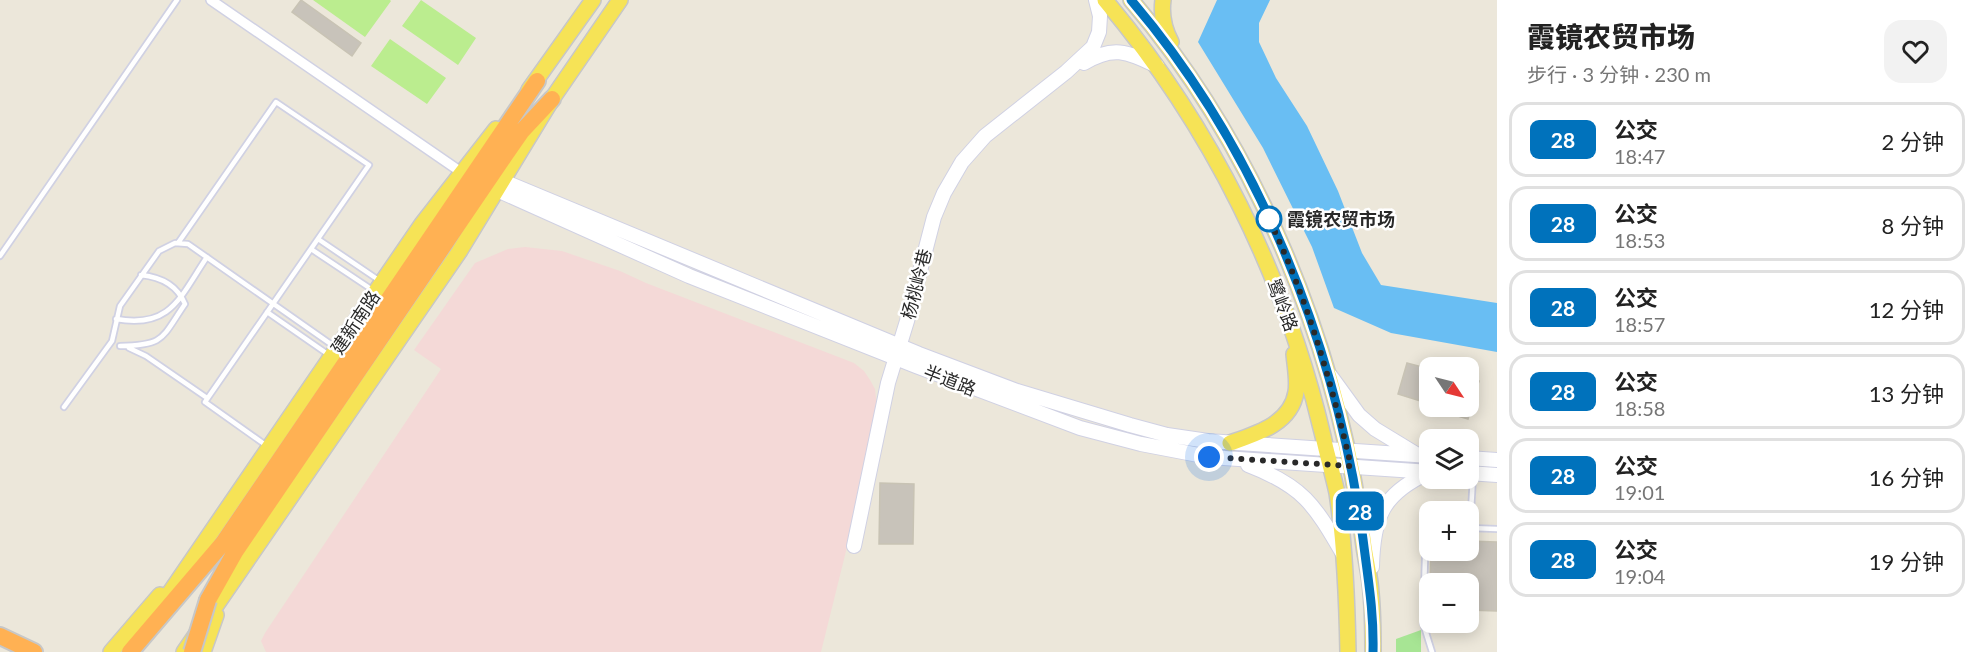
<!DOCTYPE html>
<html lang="zh">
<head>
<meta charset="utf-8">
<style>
  :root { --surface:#fff; --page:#f2f2f2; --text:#222; --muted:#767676; --line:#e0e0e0 }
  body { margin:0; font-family:Lato,"Noto Sans SC",sans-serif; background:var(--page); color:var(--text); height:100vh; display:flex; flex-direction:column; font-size:22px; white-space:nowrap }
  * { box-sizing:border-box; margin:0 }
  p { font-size:20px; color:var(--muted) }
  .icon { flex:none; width:33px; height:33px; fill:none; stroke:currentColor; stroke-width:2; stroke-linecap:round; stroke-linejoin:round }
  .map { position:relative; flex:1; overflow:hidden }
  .side { display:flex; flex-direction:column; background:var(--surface); width:480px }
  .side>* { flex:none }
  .badge { padding:0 12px; border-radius:9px; font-size:21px; line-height:39px }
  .needle { width:39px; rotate:125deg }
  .buttons { position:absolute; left:1419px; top:357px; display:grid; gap:12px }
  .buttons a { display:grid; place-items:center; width:60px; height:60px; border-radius:12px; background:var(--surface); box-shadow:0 3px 15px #0003; font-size:30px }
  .you { position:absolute; width:30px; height:30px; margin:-15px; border:4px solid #fff; border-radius:50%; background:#1a73e8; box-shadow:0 0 0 9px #1a73e833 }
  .map>.badge { position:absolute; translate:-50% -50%; box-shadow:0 0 0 3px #fff }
  .round { display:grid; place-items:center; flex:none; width:63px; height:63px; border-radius:18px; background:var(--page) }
  .summary { display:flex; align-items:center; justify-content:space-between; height:102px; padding:0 30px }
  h1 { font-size:28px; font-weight:800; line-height:45px }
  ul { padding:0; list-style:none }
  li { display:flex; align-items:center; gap:18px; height:75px; margin:0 12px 9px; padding:0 18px; border:3px solid var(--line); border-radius:18px }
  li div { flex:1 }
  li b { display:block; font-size:22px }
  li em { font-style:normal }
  li .badge { min-width:66px; font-weight:700; text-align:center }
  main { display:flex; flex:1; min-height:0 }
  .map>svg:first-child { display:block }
  .medical { fill:#f4d9d7 }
  .green { fill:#a7e594 }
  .pitch { fill:#bbed8f }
  .water { fill:#69bef3 }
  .building { fill:#c8c3ba; stroke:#c8c3b4; stroke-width:1.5 }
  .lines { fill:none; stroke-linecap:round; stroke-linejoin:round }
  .lane-casing { stroke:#d0d1e3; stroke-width:8 }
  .street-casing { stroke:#d0d1e3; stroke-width:12 }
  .secondary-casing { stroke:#d0d1e3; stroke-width:16 }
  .primary-casing { stroke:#c7c7c7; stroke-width:18 }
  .highway-casing { stroke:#c7c7c7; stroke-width:20 }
  .lane { stroke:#fff; stroke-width:4.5 }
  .street { stroke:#fff; stroke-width:9 }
  .secondary { stroke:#fff; stroke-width:14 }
  .primary { stroke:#f6e356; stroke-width:15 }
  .highway { stroke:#ffb153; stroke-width:16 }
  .highway-bridge-casing { stroke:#c7c7c7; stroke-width:20; stroke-linecap:butt }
  .highway-bridge { stroke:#ffb153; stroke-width:16 }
  .line-casing { stroke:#fff; stroke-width:14 }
  .line { stroke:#0072bc; stroke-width:9 }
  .walk { stroke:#292929; stroke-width:6; stroke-dasharray:0 10.8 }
  .stop-dot { fill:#fff; stroke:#0072bc; stroke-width:3 }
  .labels { text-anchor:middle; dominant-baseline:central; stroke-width:5; stroke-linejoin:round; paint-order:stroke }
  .stop-label { font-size:18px; font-weight:bold; fill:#292929; stroke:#fff; text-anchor:start }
  .street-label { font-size:18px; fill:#292929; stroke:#fff }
</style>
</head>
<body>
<main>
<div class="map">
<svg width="1497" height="652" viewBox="0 0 1497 652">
  <rect width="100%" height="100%" fill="#ece7da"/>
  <path class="medical" d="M525,247L562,251L620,271L646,283L854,363L864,371L870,380L875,389L877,408L849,539L821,652H266L261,641L265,633L441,369L414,350L475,263L508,249Z"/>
  <path class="green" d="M1421,630V652H1396V639Z"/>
  <path class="pitch" d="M313,0H390L391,1L365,37Z
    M421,0L476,38L458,65L402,26Z
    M390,39L446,78L427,104L371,66Z"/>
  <path class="water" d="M1217,0H1270L1259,23V42L1276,78L1307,126L1338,191L1362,253L1381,285L1497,303V352L1391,333L1334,308L1312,247L1263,148L1198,42Z"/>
  <path class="building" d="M301,0L361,43L352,56L292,12Z
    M1407,363L1430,369V404L1398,394Z
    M1468,378L1479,381L1468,419L1434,409L1435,406H1468Z
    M880,483L914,484L913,544H879Z
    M1468,541L1497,542V611L1468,610V584H1430L1431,550H1468Z"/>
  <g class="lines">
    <defs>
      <path id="lane" d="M318,239L380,281
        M178,243L276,102L369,165L205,402L267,446
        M311,249L374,291
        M0,256L177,0
        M267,312L329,355
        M116,319C171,329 180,297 207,257
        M120,346C165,345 161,339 185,304C177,285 161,277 141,275
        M129,348L146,356L207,398
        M64,407L112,341L120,306L159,251L175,243L188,244L335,347
        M1430,527H1426L1423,623L1432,652
        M1470,528L1473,477
        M1470,528L1497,529"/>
      <path id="street" d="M211,0L461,172"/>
      <path id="secondary" d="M1084,63C1114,45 1127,52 1157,66
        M503,181L919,354L1017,391L1130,425L1167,435L1208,441L1430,456
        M497,190L689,276L916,366L1080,428L1141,444L1209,457L1430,472
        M1330,375L1359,415L1375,429L1416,454
        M1468,458L1497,460
        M1248,465C1303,486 1314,504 1343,554
        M1468,473L1497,475
        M854,546L888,383L907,321L934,217L944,193L962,162L985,136L1066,72L1093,47L1099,32L1100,16L1096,0
        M1372,567C1373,518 1382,494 1428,473"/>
      <path id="primary" d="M1105,0C1211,126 1285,275 1323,436C1327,455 1333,474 1337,493C1345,545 1347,600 1348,652
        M1131,0C1258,149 1337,346 1363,539C1365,557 1370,575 1371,593C1373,613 1373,632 1373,652
        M1163,0C1161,15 1164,29 1171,42
        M529,90L593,0
        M1230,443C1256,434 1291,424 1296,392C1298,380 1295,366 1294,354
        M158,610L422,224L496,129
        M111,652L160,595
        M184,652L459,252L552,99L620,0
        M203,652L216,615"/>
      <path id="highway" d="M208,600L235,552L506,154L522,131L552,99
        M0,636L34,652
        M130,652L223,543L537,81"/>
    </defs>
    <use href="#lane" class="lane-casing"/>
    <use href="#street" class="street-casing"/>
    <use href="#secondary" class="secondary-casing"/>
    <use href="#primary" class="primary-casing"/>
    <use href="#highway" class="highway-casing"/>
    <use href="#lane" class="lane"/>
    <use href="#street" class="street"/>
    <use href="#secondary" class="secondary"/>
    <use href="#primary" class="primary"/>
    <use href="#highway" class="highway"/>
    <defs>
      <path id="highway-bridge" d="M192,652L208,600"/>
    </defs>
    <use href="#highway-bridge" class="highway-bridge-casing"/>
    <use href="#highway-bridge" class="highway-bridge"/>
  </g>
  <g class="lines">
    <defs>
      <path id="line" d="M1131,0C1258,148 1337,347 1363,539C1368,579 1374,612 1373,652"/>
    </defs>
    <use href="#line" class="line-casing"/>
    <use href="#line" class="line"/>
    <path class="walk" d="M1209,457L1351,466C1331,381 1307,298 1269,219"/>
  </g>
  <circle class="stop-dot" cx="1269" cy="219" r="12"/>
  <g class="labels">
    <g class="stop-label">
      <text x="1287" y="219">霞镜农贸市场</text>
    </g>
    <g class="street-label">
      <text transform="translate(916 284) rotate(-76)">杨桃岭巷</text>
      <text transform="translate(1283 305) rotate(69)">鹭岭路</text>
      <text transform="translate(355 322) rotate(-56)">建新南路</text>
      <text transform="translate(950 380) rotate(21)">半道路</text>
    </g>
  </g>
</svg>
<div class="buttons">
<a><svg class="needle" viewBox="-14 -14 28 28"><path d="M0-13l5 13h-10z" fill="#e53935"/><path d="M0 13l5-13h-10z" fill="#767676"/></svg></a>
<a><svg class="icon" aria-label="layers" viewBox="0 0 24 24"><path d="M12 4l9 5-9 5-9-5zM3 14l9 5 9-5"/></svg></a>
<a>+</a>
<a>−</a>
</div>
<div class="you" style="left:1209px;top:457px"></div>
<b class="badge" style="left:1360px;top:511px;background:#0072bc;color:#fff">28</b>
</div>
<section class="side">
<div class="summary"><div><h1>霞镜农贸市场</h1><p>步行 · 3 分钟 · 230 m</p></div><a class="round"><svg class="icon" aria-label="heart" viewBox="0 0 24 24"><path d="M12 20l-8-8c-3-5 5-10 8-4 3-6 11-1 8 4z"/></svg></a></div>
<ul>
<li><span class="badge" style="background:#0072bc;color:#fff">28</span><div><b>公交</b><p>18:47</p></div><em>2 分钟</em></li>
<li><span class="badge" style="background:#0072bc;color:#fff">28</span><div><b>公交</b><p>18:53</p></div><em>8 分钟</em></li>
<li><span class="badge" style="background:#0072bc;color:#fff">28</span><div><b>公交</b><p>18:57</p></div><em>12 分钟</em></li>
<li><span class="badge" style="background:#0072bc;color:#fff">28</span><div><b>公交</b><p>18:58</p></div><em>13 分钟</em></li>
<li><span class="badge" style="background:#0072bc;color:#fff">28</span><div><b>公交</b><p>19:01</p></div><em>16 分钟</em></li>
<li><span class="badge" style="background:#0072bc;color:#fff">28</span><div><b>公交</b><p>19:04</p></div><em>19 分钟</em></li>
</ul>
</section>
</main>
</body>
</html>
